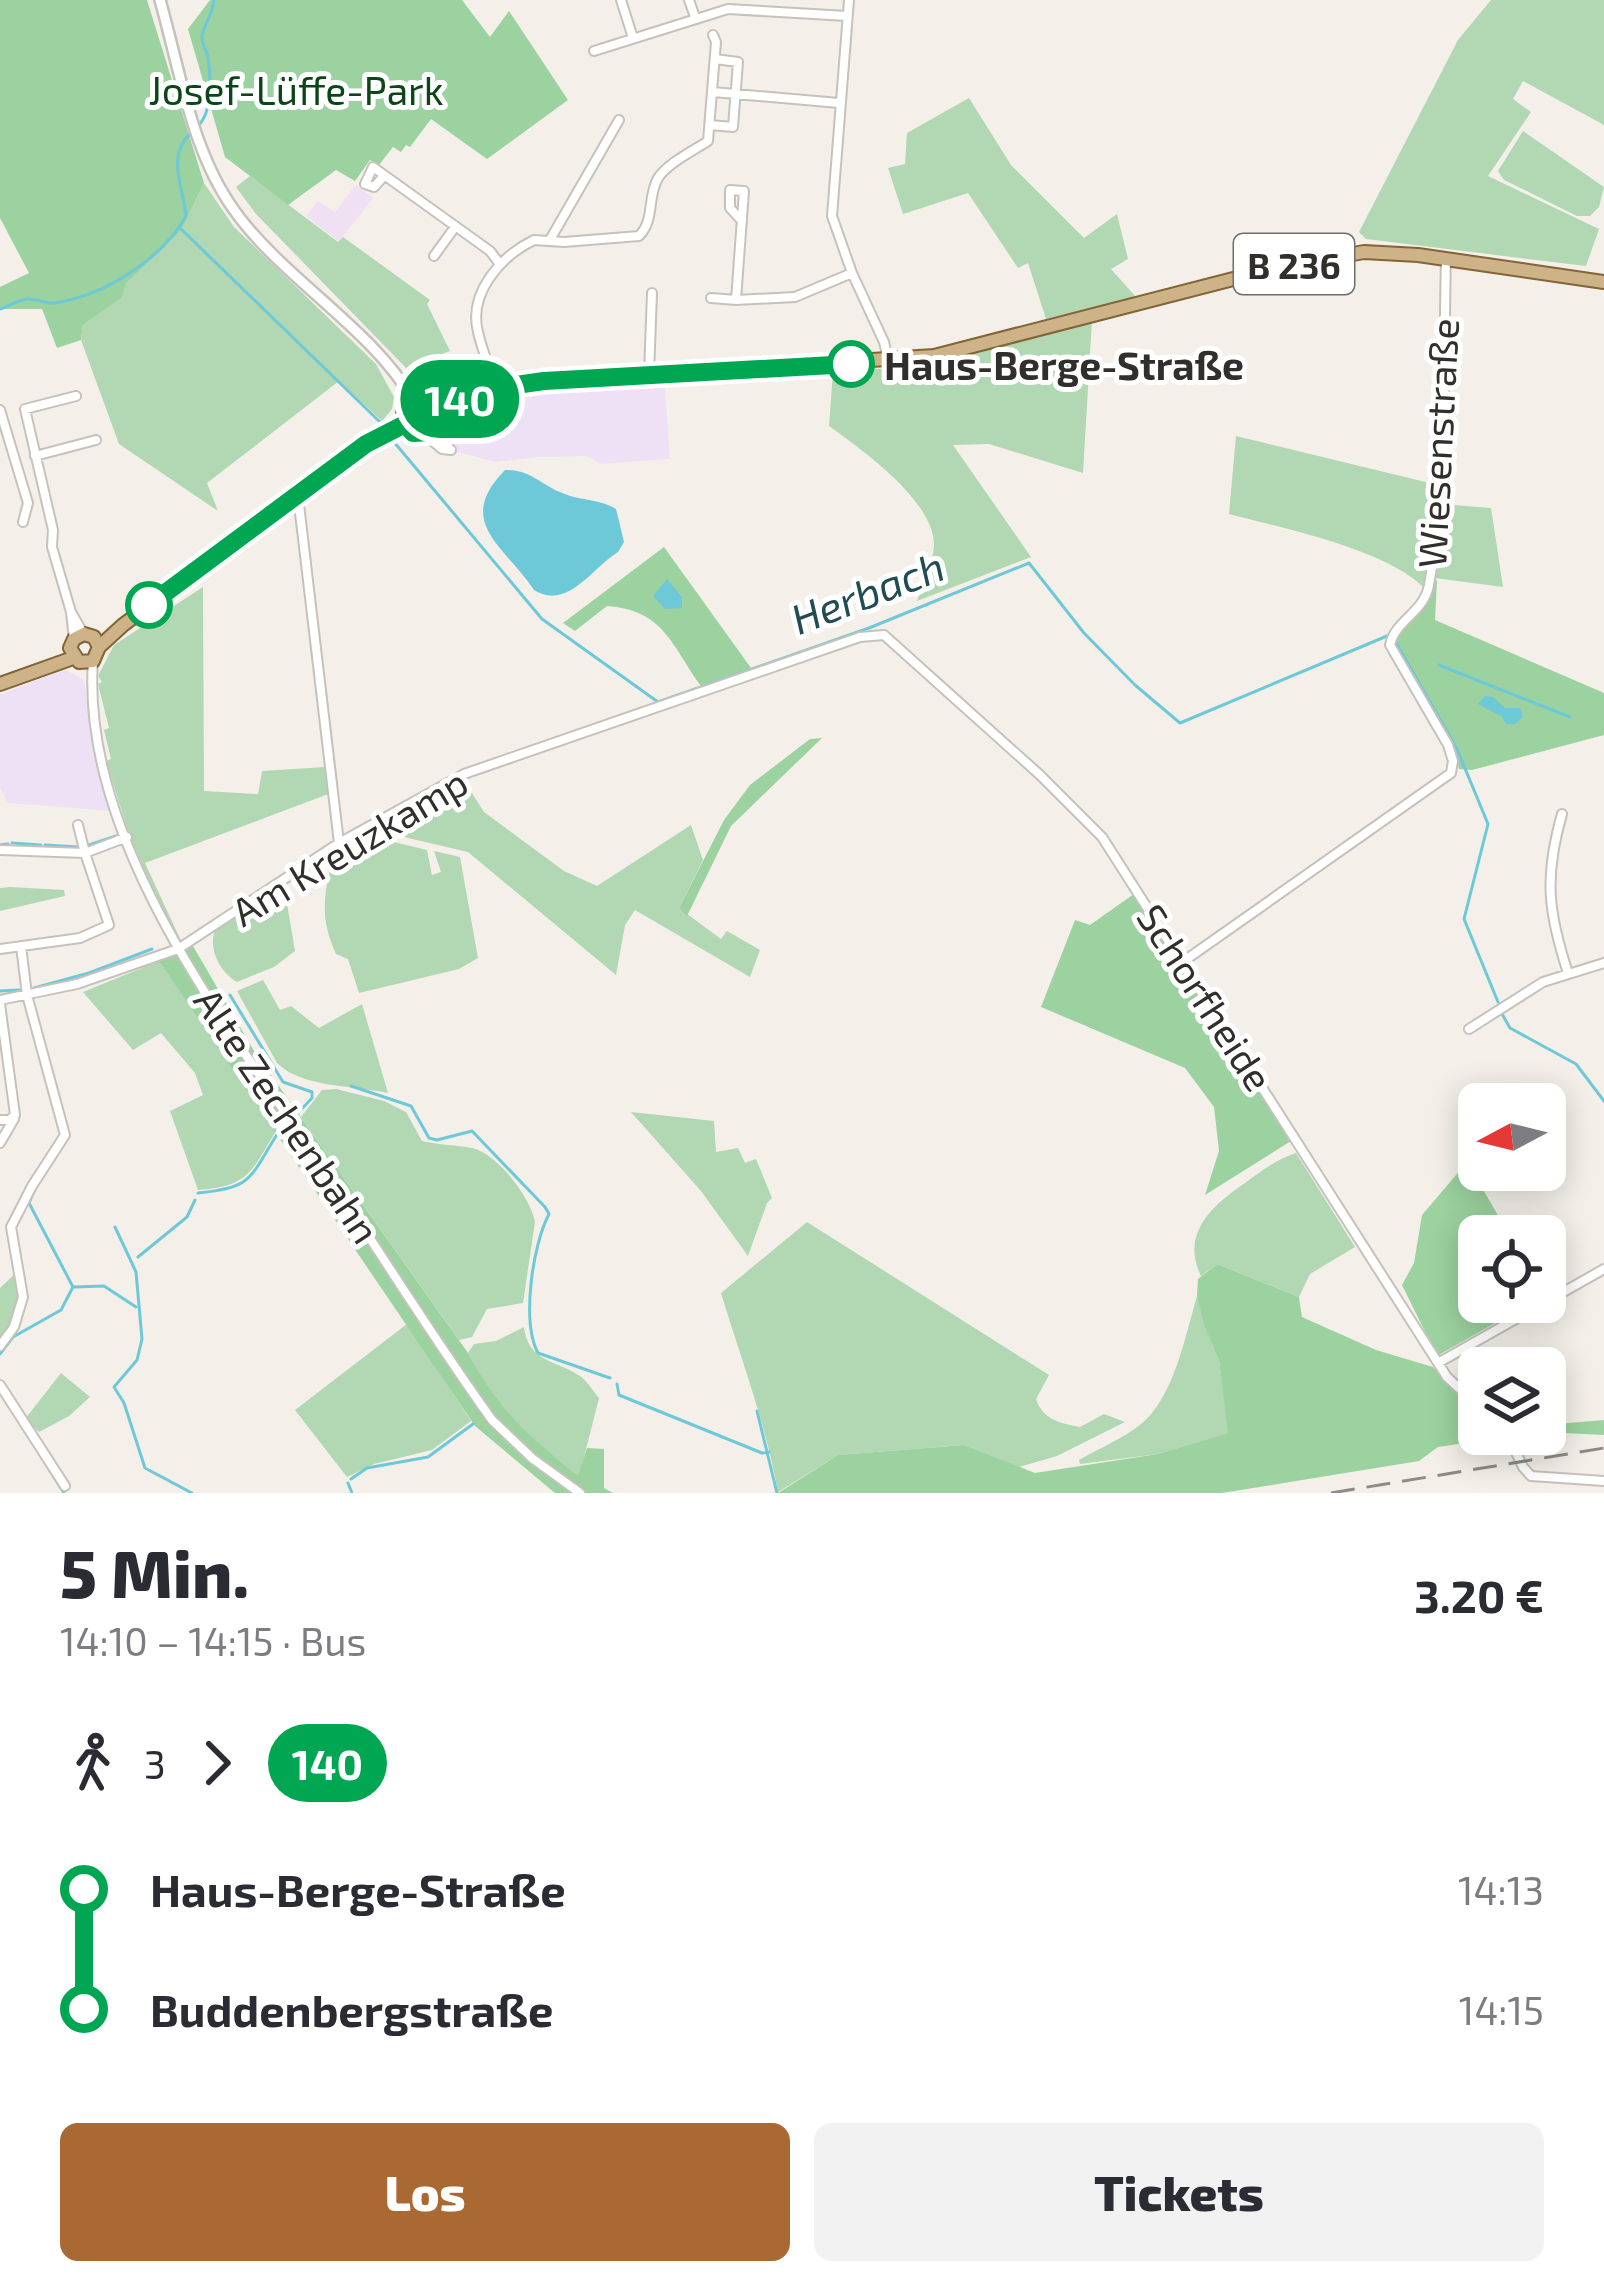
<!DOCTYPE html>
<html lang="de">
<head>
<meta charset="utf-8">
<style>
  :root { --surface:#fff; --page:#f2f2f3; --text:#2b2b33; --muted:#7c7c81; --accent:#aa6933 }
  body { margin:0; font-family:"Exo 2",sans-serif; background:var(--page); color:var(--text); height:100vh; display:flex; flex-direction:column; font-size:45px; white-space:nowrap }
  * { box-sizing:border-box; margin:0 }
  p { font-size:39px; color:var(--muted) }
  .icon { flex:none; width:66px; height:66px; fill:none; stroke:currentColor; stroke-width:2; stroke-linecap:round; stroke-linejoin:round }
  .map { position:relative; height:1493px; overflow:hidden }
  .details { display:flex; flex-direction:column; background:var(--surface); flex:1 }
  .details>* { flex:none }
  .badge { padding:0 24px; border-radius:39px; font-size:42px; line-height:78px }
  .needle { width:78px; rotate:263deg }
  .buttons { position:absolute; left:1458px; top:1083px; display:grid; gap:24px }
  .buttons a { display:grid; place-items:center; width:108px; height:108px; border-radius:18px; background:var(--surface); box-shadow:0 6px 30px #0003; font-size:60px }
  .map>.badge { position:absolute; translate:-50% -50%; box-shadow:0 0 0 6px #fff }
  .legs { display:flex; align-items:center; gap:18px; height:132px; padding:0 60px; font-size:39px }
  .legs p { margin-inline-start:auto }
  .summary { display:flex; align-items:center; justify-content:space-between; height:204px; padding:0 60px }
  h1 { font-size:66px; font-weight:800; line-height:90px }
  .primary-button { display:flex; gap:24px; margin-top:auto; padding:24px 60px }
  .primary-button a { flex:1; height:138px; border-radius:18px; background:var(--accent); color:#fff; font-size:48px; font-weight:800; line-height:138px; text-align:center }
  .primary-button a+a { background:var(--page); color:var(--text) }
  ul { padding:0 60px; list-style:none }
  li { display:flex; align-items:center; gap:42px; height:120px; font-size:45px }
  li i { display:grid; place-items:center; width:18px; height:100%; margin:0 15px; background:currentColor }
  li i::after { content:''; width:30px; height:30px; margin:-15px; border:9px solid; border-radius:50%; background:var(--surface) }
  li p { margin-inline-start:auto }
  li:first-child i { background:linear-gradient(#0000 50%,currentColor 0) }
  li:last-child i { background:linear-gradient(currentColor 50%,#0000 0) }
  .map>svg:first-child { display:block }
  .commercial { fill:#eee1f5 }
  .education { fill:#f0e0f3 }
  .green { fill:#b1d7b3 }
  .forest { fill:#9bd29f }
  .water { fill:#6dc9d8 }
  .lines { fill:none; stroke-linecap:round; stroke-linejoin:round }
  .stream { stroke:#6dc9d8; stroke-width:3 }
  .minor-casing { stroke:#c6c2bb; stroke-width:12 }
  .tertiary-casing { stroke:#c6c2bb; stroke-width:14 }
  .primary-casing { stroke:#826436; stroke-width:16 }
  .minor { stroke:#fff; stroke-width:8 }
  .tertiary { stroke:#fff; stroke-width:9 }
  .primary { stroke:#ceb389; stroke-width:12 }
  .rail { stroke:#8d8b86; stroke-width:3; stroke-dasharray:24 12; stroke-linecap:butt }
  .line-1-casing { stroke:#fff; stroke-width:27 }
  .line-1 { stroke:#00a651; stroke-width:18 }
  .stop-1-dot { fill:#fff; stroke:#00a651; stroke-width:6 }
  .labels { text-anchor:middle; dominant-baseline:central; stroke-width:10; stroke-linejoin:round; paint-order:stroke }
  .shield { fill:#fff; stroke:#6e6d6b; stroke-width:3 }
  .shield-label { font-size:36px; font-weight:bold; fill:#302f2c }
  .park-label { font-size:39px; fill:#0a4617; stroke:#fff }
  .stop-label { font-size:39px; font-weight:bold; fill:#302f2c; stroke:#fff; text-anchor:start }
  .street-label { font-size:39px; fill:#302f2c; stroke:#fff }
  .water-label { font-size:42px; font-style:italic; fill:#224c53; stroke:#fff }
</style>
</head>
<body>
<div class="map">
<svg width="1604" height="1493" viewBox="0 0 1604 1493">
  <rect width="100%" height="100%" fill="#f4f0e9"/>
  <path class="commercial" d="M664,378L670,459L600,464L586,456L541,457L495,462L451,450L447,424L456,411L484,397L548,385Z
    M64,669L83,679L85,685L92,745L112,811L8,803L0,788V695Z"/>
  <path class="education" d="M356,185L373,198L339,242L306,216L318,201L335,212Z"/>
  <path class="green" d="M1491,0H1604V125L1523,81L1513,99L1531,112L1488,176L1599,229L1586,266L1366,239L1359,232L1458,40Z
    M969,98L1011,165L1084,238L1117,214L1128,259L1111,269L1136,297L1046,319L1028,263L1018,268L968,193L903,214L888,168L905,164L907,133Z
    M1523,131L1604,187L1599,207L1590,216H1577L1504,180L1498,171Z
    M250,176L338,242L343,237L430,300L427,304L450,351L433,357L449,389L435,388L412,374L256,214L236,187Z
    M204,183L234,227L376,364L394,397L392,409L382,421L339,381L207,483L218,511L119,444L81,340L83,325L120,298L125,283L181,231Z
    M1092,320L1083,473L989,444L953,445L1031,557L917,601C922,585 933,563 934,546C935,501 862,450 829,426L833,372L935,365Z
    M407 415a14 14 0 1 1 28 0a14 14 0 1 1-28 0Z
    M1236,436L1442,486L1441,504L1491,508L1503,587L1427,577L1425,589C1389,550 1282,528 1229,514Z
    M203,587L204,791L258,794L262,771L325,767L331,793L145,863L181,941L173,936L129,834L106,761L111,759L104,730L109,728L98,684L102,682L98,676L114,645Z
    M463,779L484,812L564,871L597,886L691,825L703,860L679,908L721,939L727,931L760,950L750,977L635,910L625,925L616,975L468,852L374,830Z
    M365,835L427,850L432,875L441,872L434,851L460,857L478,958L459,969L359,993L348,959L336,954C319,916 324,896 333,856Z
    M284,886L295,951L274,967L237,982C220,972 208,949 215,930Z
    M10,887L64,890L65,896L0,911V888Z
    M159,961L276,1131C251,1172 249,1186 198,1190L170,1111L203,1095L195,1073L161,1033L133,1050L83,992Z
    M263,980L280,1010L291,1006L319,1028L362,1004L388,1093C352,1085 302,1088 277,1063L237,991Z
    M336,1089L384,1101L406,1112L422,1141C439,1145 456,1145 472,1148C497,1153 531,1198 535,1222L523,1303L487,1309L472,1337L459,1340L301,1117L322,1090Z
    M631,1112L714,1121L716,1152L738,1148L745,1163L756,1159L772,1198L767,1203L748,1256L701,1191Z
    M1296,1153L1355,1247L1310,1274L1299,1297L1217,1264L1201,1276C1180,1233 1213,1205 1245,1183C1262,1171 1277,1159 1296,1153Z
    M807,1222L1049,1375L1036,1399C1043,1420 1060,1423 1080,1427L1104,1414L1125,1422L1057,1456L1019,1467L964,1445L838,1455L778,1492C766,1424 741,1359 721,1293Z
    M18,1271C20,1300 16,1318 0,1342V1288Z
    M1197,1296L1219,1360L1229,1433L1158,1454L1080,1464L1079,1460C1103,1446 1135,1434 1152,1413C1177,1382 1186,1333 1197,1296Z
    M407,1324L471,1421L432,1450L374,1464L347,1477L295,1410Z
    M524,1327C528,1362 556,1360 580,1376C587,1381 593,1391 599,1398L579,1477L531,1439L492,1397L468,1353L474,1344L496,1341Z
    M61,1373L90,1397L69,1416L39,1432L25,1419Z"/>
  <path class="forest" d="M0,0H147L204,183L181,231L126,283L121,298L83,325L81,340L57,348L42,309H0V287L29,273L0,218Z
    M210,0H462L490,37L509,11L568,100L487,159L431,119L410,147L406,145L401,152L393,147L379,165L370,160L355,181L336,170L288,205L225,157L188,29Z
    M664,547L751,668L701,686C672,646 664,610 607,606L575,631L563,623Z
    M1433,579L1437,581L1435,620L1604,693V735L1472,770L1459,769L1455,751L1394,650L1393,637L1425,605Z
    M822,738L731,826L687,916L679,908L724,820L750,785L810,739Z
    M1134,894L1291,1141L1205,1195L1219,1151L1214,1107L1185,1068L1041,1007L1075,920L1090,925Z
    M193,946L254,1051L468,1353C500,1412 526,1434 578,1476L587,1448L604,1449V1488L613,1493H555L475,1426L159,961Z
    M1462,1168L1474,1174L1510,1236H1479V1302H1532L1437,1356L1402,1285L1414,1263L1422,1215Z
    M1217,1264L1299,1297L1302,1317L1376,1350L1433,1367L1479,1414V1434L1504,1437L1438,1447L1419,1461L1222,1493H778L838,1455L964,1445L1035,1473L1158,1454L1228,1433L1219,1360L1204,1324L1197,1296L1198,1279Z
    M1604,1420V1435L1545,1432V1425Z"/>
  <path class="water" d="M505,470C529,469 539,483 560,492C578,501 598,498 616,509L624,542L618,552C592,568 567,611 534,590C504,545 454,522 505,470Z
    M667,579L682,597V608L665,609L653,596Z
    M1485,696L1493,697L1505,708H1520L1523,717L1515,724H1506L1501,716L1478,704Z"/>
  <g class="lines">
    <path class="stream" d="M198,126C213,111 211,78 208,58C207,51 202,45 202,38C202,26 213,16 214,0
      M180,228L380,422
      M0,309C8,306 19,300 27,299C36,298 46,304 55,303C105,295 161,260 186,216C183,186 166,155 191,133
      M394,442L542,619L658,702L869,628L1029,563L1084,633L1135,685L1180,723L1387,636
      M1395,641L1457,749L1488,824L1464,919L1498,1002
      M1439,665L1570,717
      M12,843L41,845
      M0,845L8,844
      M45,845L79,847
      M89,845L116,836
      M34,988L89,973L152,949
      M0,991L19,990
      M230,995L283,1082L312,1092V1098L298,1113
      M1502,1014L1510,1028L1576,1064L1604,1101
      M351,1086L411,1106L429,1138L437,1140L472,1131L545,1207L549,1214C533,1244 521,1321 538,1353L610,1378
      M198,1193C254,1188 249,1178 278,1133
      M115,1227L136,1272L142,1339L137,1360L114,1387L124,1403L145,1468L192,1493
      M138,1257L187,1217L195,1200
      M74,1287L104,1286L136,1307
      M0,1354L13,1337L61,1310L73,1287L29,1203L35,1189
      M617,1384L619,1395L762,1453L769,1452
      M757,1411L777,1493
      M17,1418L64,1493
      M351,1479L367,1468L428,1457L473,1424
      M348,1483L352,1493"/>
    <defs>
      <path id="minor" d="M621,0L633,38
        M689,0L695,17
        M849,0L832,216L852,273L884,342L888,359
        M594,51L728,9L847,16
        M713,92L839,103
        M710,125L733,127L738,62L715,59
        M384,176L374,187L365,184L373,167L490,251L500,264
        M742,221L730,208V190L744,191L736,300L795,297L852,273
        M551,238L619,120
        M434,256L455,227
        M711,298L736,300
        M649,374L652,293
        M495,388C491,369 482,351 478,332C468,293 501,256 534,240L564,242L639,236C655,220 647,197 658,178C668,163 693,151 708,141L716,42L713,35
        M0,410L28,503L23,522
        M435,428L450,449
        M424,434L442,449L451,450
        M35,456L96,440
        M298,496L339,843
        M71,612L52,547L53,530L25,409L76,396
        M74,639L71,612L83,633
        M93,661C80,843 232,1032 329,1176C383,1257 435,1341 492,1420L533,1459L580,1493
        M1562,814C1544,877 1548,912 1568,973
        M78,825L85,853L127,837
        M0,850L85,853L109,925L80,938L0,949
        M1184,961L1451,773L1453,761L1448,745L1390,645C1395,620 1424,613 1429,585C1448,479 1443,366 1446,259
        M0,1000L77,984L178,949L339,843L464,774L860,637L884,635L1040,775L1102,837L1447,1377L1479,1407
        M0,1004L15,1115L9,1120H0
        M1469,1029L1543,982L1604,963
        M0,1143L14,1119
        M0,1346L14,1327L23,1297L11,1227L32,1186L65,1135L27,995L21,946
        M1438,1363L1604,1269
        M0,1385L65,1486
        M1507,1434L1523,1467L1531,1476L1604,1481"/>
      <path id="tertiary" d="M160,0C180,70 191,150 234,210C282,278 373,329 413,400"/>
      <path id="primary" d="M403 416a18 18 0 1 1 36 0a18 18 0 1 1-36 0Z
        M438,408L495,388L545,381L934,356L1272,269L1364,252L1418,255L1604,282
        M99,647L94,637L84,634L74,639L70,648L79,662L93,661L99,647L123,625L366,444L405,424
        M0,684L73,658"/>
    </defs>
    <use href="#minor" class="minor-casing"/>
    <use href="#tertiary" class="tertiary-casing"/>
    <use href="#primary" class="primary-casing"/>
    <use href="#minor" class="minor"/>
    <use href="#tertiary" class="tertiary"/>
    <use href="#primary" class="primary"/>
    <path class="rail" d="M1331,1493L1604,1448"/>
  </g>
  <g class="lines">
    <defs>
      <path id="line-1" d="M149,605L366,444L405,424L413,433L430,432L439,422L438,408L495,388L544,381L851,364"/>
    </defs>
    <use href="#line-1" class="line-1-casing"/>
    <use href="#line-1" class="line-1"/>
  </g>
  <g class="stop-1-dot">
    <circle cx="851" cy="364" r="21"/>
    <circle cx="149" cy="605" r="21"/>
  </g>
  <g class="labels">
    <rect class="shield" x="1234" y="234" width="120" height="60" rx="9"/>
    <g class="shield-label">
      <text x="1294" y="264">B 236</text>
    </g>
    <g class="park-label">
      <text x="296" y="89">Josef-Lüffe-Park</text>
    </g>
    <g class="stop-label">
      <text x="884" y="364">Haus-Berge-Straße</text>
    </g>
    <g class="street-label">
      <text transform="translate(1437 443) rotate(-87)">Wiesenstraße</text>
      <text transform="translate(349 846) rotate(-31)">Am Kreuzkamp</text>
      <text transform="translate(1206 997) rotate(57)">Schorfheide</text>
      <text transform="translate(288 1115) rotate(56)">Alte Zechenbahn</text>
    </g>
    <g class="water-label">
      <text transform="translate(867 591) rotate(-21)">Herbach</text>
    </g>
  </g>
</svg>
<div class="buttons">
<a><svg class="needle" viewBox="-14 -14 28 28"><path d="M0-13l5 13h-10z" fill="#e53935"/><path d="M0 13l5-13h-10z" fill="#7c7c81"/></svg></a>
<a><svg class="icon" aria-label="locate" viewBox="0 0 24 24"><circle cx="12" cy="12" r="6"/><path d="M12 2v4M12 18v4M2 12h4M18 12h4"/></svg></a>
<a><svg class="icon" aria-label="layers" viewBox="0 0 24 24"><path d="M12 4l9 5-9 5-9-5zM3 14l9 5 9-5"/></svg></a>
</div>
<b class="badge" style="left:460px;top:399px;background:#00a651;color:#fff">140</b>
</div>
<section class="details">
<div class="summary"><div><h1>5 Min.</h1><p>14:10 – 14:15 · Bus</p></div><b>3.20 €</b></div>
<div class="legs"><svg class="icon" aria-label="walk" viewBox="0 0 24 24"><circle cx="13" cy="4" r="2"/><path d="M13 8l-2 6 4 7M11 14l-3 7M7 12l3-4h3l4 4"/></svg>3<svg class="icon" aria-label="forward" viewBox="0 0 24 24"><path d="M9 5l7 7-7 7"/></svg><b class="badge" style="background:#00a651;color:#fff">140</b></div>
<ul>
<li><i style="color:#00a651"></i><b>Haus-Berge-Straße</b><p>14:13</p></li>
<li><i style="color:#00a651"></i><b>Buddenbergstraße</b><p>14:15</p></li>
</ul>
<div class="primary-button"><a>Los</a><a>Tickets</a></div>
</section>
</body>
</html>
